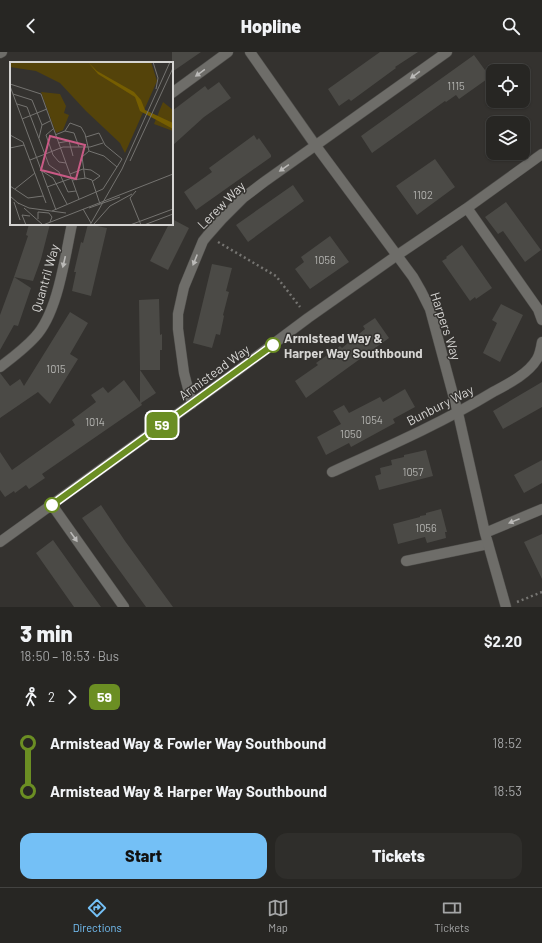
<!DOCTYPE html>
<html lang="en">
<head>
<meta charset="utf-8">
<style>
  :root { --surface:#272623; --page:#2f2e2b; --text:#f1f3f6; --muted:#a4a5a6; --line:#434341; --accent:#74c0f6 }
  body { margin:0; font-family:Barlow,sans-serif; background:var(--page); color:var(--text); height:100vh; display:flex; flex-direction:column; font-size:15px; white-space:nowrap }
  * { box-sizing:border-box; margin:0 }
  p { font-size:13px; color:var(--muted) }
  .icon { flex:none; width:22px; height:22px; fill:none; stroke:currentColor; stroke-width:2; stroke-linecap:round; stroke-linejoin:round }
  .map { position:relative; height:555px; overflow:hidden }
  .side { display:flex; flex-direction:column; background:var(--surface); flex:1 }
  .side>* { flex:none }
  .badge { padding:0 8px; border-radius:6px; font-size:14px; line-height:26px }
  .controls { position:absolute; left:486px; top:12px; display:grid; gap:8px }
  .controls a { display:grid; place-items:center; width:44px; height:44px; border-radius:8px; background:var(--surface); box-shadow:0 1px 3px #0004,0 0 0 1px var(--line); font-size:20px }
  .map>.badge { position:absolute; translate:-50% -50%; box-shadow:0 0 0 2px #fff }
  .legs { display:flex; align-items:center; gap:6px; height:44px; padding:0 20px; font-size:13px }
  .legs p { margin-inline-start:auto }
  .head { display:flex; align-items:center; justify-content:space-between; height:68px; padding:0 20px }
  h1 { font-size:22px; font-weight:800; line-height:30px }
  .action { display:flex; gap:8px; margin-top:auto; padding:8px 20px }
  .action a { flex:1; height:46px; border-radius:12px; background:var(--accent); color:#111; font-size:16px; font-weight:800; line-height:46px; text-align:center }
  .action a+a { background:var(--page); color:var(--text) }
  ul { padding:0 20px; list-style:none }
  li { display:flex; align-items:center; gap:14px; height:48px; font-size:15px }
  li i { display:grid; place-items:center; width:6px; height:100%; margin:0 5px; background:currentColor }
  li i::after { content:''; width:10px; height:10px; margin:-5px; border:3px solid; border-radius:50%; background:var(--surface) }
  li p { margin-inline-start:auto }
  li:first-child i { background:linear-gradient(#0000 50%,currentColor 0) }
  li:last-child i { background:linear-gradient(currentColor 50%,#0000 0) }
  header { display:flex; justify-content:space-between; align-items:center; height:52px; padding:0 20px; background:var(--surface); font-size:18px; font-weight:800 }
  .dock { display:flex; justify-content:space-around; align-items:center; height:56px; border-top:1px solid var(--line); background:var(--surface); font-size:11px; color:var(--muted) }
  .dock a { display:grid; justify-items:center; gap:2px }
  .dock .selected { color:var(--accent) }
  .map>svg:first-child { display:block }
  .building { fill:#4b4a46 }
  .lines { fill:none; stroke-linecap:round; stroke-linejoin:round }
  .pedestrian-casing { stroke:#4f4e4b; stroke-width:11 }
  .minor-casing { stroke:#4f4e4b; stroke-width:11 }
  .path { stroke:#767572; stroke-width:2.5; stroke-dasharray:2 3; stroke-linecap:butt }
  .pedestrian { stroke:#6e6d69; stroke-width:10 }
  .minor { stroke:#6e6d69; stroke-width:10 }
  .oneway { fill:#bbbab8 }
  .line-1-casing { stroke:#fff; stroke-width:9 }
  .line-1 { stroke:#6b8e23; stroke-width:6 }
  .stop-1-dot { fill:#fff; stroke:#6b8e23; stroke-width:2 }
  .labels { text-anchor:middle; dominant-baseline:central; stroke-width:3; stroke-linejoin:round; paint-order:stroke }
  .number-label { font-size:11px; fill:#b2b2af }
  .street-label { font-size:13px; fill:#d5d4d2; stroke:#34322f }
  .stop-label { font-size:13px; font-weight:bold; fill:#d5d4d2; stroke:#34322f; text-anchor:start }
  .inset-road { fill:none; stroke:#747370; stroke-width:1 }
  .view { fill:#c95a85; fill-opacity:0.15; stroke:#c95a85; stroke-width:2 }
  .inset-edge { fill:none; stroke:#d5d4d2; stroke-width:2 }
</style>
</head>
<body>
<header><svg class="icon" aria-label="back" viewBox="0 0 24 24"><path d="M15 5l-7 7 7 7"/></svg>Hopline<svg class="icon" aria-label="search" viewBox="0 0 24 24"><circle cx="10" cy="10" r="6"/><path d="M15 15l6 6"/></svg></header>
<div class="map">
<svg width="542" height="555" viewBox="0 0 542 555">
  <rect width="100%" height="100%" fill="#34322f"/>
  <path class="building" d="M172,0H201L172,20Z
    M380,0H418L395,15L396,16L351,49L349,47L339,54L328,37Z
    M474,3L490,25L459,47L456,43L446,50L445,49L372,101L361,84Z
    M219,30L231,46L204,65L172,94V59L205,34L208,38Z
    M254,83L257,88L259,86L271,103V105L196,158L184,140L212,120L209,116Z
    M435,107L455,135L417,163L396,134Z
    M293,133L304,149L248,190L236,173Z
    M506,150L541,198L525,210L503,179L498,182L485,165Z
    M172,167L189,176L168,218L150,209L169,172H172Z
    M29,172H50L41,207L33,229L14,225L28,184L26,183Z
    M88,172L107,176L91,244L72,239L76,220H74L81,190L83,191Z
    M330,184L349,210L310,237L295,217L304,210L301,205Z
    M462,193L492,236L476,247L475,245L470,249L442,209L447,206L446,205Z
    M212,212L232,216L226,239L229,240L223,263L224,264L220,283L216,282L212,296L193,291Z
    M14,225L31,236L18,274L14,273L0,298V263Z
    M159,247L160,283L162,282V298H160V318H140L139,248Z
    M501,252L523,263L500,310L483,301L497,271L492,268Z
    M70,260L88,271L70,302L78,307L50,352L38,340L0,366V321L10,334L20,327L24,334Z
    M375,266L389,286L306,346L295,329L318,313L316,311L340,294L342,296L365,277L363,274Z
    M140,318L156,341L141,351L142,353L42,422L45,426L29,437L26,433L15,441L14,439L5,445L0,438V400L12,418L75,373L72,368L96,350L91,343L103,335L108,341L124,328L140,350Z
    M542,330V355L503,377L493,359Z
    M405,337L415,355L393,367L395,371L351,395L349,391L326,403L317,385L341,372L333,359L344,353L349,361L380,345L383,350Z
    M426,398L433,424L379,438L375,424L381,422L380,416L392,413L391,408L404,405V403Z
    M542,408V431L524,441L514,423Z
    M101,453L125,489L173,555H146L106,500L82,466Z
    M441,457L447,480H445L446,486L427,491L425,485L398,492L393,472L420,465V464L426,463V461Z
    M542,482V527L524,490Z
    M53,488L85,533L101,555H74L36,501Z"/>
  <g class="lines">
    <defs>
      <path id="pedestrian" d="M406,509L488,492"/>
      <path id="minor" d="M250,0L316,94L413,225L421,239L430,257L458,361L485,481L506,555
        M0,1L2,0
        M172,41L228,0
        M467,156L538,257L542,268
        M0,315C12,306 25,296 35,285C58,261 65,204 72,172
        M192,352L184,321L178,277V262L184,235L203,189L207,184L222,167L243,146L264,130L447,0
        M332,420C387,395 442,371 493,340C508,332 528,322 537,307C540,302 541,296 542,290
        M52,453L124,555
        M485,481L542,457
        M0,490L237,319L308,266L396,204L467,156L542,102"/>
    </defs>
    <use href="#pedestrian" class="pedestrian-casing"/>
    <use href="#minor" class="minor-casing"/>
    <path class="path" d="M218,190L276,224L300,255
      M517,550L542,540"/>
    <use href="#pedestrian" class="pedestrian"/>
    <use href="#minor" class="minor"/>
  </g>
  <defs><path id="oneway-solid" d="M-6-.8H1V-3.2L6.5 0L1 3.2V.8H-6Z"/></defs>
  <g class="oneway">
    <use href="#oneway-solid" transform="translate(200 21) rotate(144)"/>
    <use href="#oneway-solid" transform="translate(415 23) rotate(144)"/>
    <use href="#oneway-solid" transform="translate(284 116) rotate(145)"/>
    <use href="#oneway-solid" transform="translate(195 208) rotate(112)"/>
    <use href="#oneway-solid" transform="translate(64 210) rotate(103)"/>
    <use href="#oneway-solid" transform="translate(514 469) rotate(158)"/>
    <use href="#oneway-solid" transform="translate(74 485) rotate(55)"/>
  </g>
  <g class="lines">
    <defs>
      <path id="line-1" d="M52,453L273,293"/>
    </defs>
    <use href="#line-1" class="line-1-casing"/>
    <use href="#line-1" class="line-1"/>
  </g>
  <g class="stop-1-dot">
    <circle cx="273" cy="293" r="7"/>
    <circle cx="52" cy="453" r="7"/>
  </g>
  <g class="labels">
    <g class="number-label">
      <text x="456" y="33">1115</text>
      <text x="423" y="142">1102</text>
      <text x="325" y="207">1056</text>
      <text x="56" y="316">1015</text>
      <text x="372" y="367">1054</text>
      <text x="95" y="369">1014</text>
      <text x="351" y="381">1050</text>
      <text x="413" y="419">1057</text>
      <text x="426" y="475">1056</text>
    </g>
    <g class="street-label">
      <text transform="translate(221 153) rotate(-45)">Lerew Way</text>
      <text transform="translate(45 226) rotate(-74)">Quantril Way</text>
      <text transform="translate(446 274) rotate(72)">Harpers Way</text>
      <text transform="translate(214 320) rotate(-36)">Armistead Way</text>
      <text transform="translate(440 353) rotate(-27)">Bunbury Way</text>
    </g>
    <g class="stop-label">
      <text x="284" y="286">Armistead Way &amp;<tspan x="284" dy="15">Harper Way Southbound</tspan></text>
    </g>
  </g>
  <g transform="translate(10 10)">
    <rect width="163" height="163" fill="#34322f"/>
    <path d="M0,0H141L147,19L115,91L110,81L76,49L50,21L26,9L0,5ZM31,30L50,32L56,44L54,51L59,53L53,68L46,71ZM153,40L163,48V69L144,62Z" fill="#54430a"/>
    <path d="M78,0L87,9L124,30L131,38L135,48L163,61V67L130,49L125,35L88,12Z" fill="#765e01"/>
    <path class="inset-road" d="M143,0L148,16L146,27M0,22L31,32L69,137M0,24L46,148M3,32L22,38L32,63M7,42L17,45L39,103L49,110L58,130L66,129M12,57L37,47M43,67L36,73L43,93L49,100L56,101M55,69L60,61L71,65L75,72L79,89M0,73L13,80L36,141M45,73L55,69L64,71L69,85M29,76L32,63L40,59M48,81L59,79L63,94M0,86L14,83M79,89L94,94L107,105M20,98L53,85H80L93,81M120,99L163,6M32,109L43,116L57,142M60,112L73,107L81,108L90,114L83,119M75,116L72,95L79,89M63,118L76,116L82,118L90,142M0,124L18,136L33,134M37,125L62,116M5,127L25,111M126,129L120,136L131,163M0,134L9,142M4,140L10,158M8,141L19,146L56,151M14,146L33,163M79,146L110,135M73,147L81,161M42,149L93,127L112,97L95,83L89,71L76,75M28,157V150L39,151L42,155L40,160M84,162L100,144L122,132M16,163L12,153L20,154M33,163L163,112M80,163L112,107L160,0M120,163L163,147M134,163L163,152"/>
    <path class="view" d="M40,74L75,83L66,117L31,108Z"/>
    <rect width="163" height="163" class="inset-edge"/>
  </g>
</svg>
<div class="controls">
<a><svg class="icon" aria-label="locate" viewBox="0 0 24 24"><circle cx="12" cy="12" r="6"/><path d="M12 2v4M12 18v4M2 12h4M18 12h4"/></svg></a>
<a><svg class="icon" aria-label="layers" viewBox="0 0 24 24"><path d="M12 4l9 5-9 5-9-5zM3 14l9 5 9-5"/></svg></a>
</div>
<b class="badge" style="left:162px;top:373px;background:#6b8e23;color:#fff">59</b>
</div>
<section class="side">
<div class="head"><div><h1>3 min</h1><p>18:50 – 18:53 · Bus</p></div><b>$2.20</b></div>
<div class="legs"><svg class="icon" aria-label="walk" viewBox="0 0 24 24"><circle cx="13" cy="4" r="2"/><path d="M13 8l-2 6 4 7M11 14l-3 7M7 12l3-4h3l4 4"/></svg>2<svg class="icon" aria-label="forward" viewBox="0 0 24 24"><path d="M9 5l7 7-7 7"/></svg><b class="badge" style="background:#6b8e23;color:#fff">59</b></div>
<ul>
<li><i style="color:#6b8e23"></i><b>Armistead Way &amp; Fowler Way Southbound</b><p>18:52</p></li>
<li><i style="color:#6b8e23"></i><b>Armistead Way &amp; Harper Way Southbound</b><p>18:53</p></li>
</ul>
<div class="action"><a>Start</a><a>Tickets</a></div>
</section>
<nav class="dock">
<a class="selected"><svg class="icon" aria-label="directions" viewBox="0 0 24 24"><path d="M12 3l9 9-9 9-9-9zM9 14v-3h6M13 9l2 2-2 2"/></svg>Directions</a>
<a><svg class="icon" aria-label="map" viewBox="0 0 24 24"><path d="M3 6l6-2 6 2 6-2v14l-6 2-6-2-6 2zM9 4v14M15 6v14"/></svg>Map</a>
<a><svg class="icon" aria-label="tickets" viewBox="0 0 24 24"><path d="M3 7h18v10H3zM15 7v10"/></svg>Tickets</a>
</nav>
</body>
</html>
